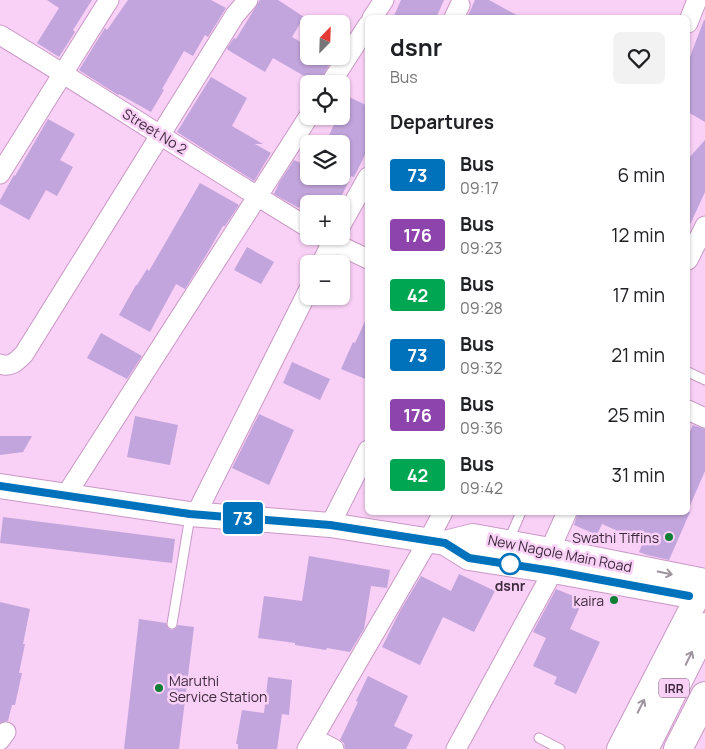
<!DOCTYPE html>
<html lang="en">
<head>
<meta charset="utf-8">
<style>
  :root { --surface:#fff; --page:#f2f2f2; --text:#202124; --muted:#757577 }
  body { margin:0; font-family:Manrope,sans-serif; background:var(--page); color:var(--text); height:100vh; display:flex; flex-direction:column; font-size:19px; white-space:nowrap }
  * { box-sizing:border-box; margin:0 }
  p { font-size:16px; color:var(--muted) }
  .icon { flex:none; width:28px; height:28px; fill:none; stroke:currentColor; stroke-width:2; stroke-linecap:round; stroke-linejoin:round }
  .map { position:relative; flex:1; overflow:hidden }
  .drawer { position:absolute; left:365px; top:15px; width:325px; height:500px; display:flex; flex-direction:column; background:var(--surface); border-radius:8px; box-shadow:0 1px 4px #0004 }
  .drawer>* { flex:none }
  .badge { padding:0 10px; border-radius:4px; font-size:18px; line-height:32px }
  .needle { width:32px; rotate:23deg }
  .fabs { position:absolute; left:300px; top:15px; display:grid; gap:10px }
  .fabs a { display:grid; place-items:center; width:50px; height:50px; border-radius:8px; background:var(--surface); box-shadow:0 1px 4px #0004; font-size:25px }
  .map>.badge { position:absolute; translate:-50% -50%; box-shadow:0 0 0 2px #fff }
  h2 { padding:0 25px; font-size:19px; line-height:45px }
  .round { display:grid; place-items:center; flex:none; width:52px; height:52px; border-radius:8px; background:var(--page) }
  .summary { display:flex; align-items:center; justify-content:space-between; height:85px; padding:0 25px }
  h1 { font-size:24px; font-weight:700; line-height:38px }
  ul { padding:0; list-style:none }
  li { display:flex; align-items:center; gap:15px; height:60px; padding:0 25px }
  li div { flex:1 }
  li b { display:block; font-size:19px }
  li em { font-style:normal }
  li .badge { min-width:55px; font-weight:700; text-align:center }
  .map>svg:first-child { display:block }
  .building { fill:#c2a5dc }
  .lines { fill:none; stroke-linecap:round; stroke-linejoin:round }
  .service-casing { stroke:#c998c5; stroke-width:11 }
  .minor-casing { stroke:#c998c5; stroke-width:21 }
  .tertiary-casing { stroke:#c998c5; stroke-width:26 }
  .trunk-casing { stroke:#c998c5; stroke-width:30 }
  .service { stroke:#fff; stroke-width:9 }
  .minor { stroke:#fff; stroke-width:19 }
  .tertiary { stroke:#fff; stroke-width:24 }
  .trunk { stroke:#fff; stroke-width:28 }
  .oneway { stroke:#9e949e }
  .line-casing { stroke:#fff; stroke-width:11 }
  .line { stroke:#0072bc; stroke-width:8 }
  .poi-dot { fill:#0f7f36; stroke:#f9d0f6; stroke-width:2 }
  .stop-dot { fill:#fff; stroke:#0072bc; stroke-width:2.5 }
  .labels { text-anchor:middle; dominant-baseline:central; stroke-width:5; stroke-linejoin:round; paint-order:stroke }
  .shield { fill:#f9d0f6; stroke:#755b74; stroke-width:1 }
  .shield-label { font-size:12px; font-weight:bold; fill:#3d293c }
  .street-label { font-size:14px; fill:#3d293c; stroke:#f9d0f6 }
  .poi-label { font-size:14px; fill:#3d293c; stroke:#f9d0f6; text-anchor:end }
  .stop-label { font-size:14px; font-weight:bold; fill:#3d293c; stroke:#f9d0f6 }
</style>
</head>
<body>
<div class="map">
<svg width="705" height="749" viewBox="0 0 705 749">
  <rect width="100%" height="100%" fill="#f9d0f6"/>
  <path class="building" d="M47,0H92L73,30L75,32L59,57L37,43L59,8Z
    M128,0H211L226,8L208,37L205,35L193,56L184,51L162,89L164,90L151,112L119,94L118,95L79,70L105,28L107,30Z
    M260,0H278L304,17L292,37L309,47V56H325L332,60L318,84L273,58L265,72L228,50L227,48L234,38L236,39Z
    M401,0H444L436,18H393Z
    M475,0H489L522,18H467Z
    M704,20H705V122L688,112V62Z
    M211,77L247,98L232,126L263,144H255L271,153L254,181L177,132Z
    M347,96L368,106V149L354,177L351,176L338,204H309V210L300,206L299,208L274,194L279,183L294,160L309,167V176H341V144H325L338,116H341V109Z
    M48,119L75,134L60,160L73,167L57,196L46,190L29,220L0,204V200L14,175L15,176Z
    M705,140V192L688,229V159Z
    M200,183L239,205L225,226H223L208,252L185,289L176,284L150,332L119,315L136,285H137L147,269L149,271Z
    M247,247L274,262L261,284L234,270Z
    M368,315V380L341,369L353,342L355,343Z
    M101,333L142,356L127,379L87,358Z
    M292,362L330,379L320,400L283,383Z
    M259,414L294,430L269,485L232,468Z
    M135,416L178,425L170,465L127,457Z
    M693,425L705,429V471L688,510V436Z
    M0,436H32L23,452L0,455Z
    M578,512H690L669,560L647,555L639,552L643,542L602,524L597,535L574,525Z
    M3,517L175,539L172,563L0,543Z
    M309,556L390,570L387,588L371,586L364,629L350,652L327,648L326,650L295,645V643L258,638L264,596L302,601Z
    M459,574L495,591L474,632L443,617L420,665L382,647L400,611L421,576L451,591Z
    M556,589L583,600L570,629L600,642L576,694L554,684L557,677L533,666L546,638L533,632Z
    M0,602L30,609L23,644H25L19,673H22L15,705H12L8,721L0,723Z
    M139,619L166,623L168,628L171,630L176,628L178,625L194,627L179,749H124Z
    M368,676L408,696L394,726L413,735L406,749H345L344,743L340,740L358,702L356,701Z
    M268,677L292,680L289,715L282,714L277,749H238V744H236L242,710L264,713Z"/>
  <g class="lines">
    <defs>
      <path id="service" d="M688,372L705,380
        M508,542L521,512
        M172,624L190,516
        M539,738L560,749"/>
      <path id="minor" d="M372,18L384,0
        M454,18L460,5
        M688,23L697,0
        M0,35C104,98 205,165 309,228
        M330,84L368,25
        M0,174L109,0
        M341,225L368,177
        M322,236L332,242L368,259
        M688,260L705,226
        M321,264L335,236
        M0,364C11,368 17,361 24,354L235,15L248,0
        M688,410L705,418
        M66,495L309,116
        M196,514L309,289
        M330,525L368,450
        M550,550L567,512
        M313,738L334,749
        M0,740L6,732
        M307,749L428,541L443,512
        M456,749L553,571"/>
      <path id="tertiary" d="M0,486L190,514L330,525L445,543L469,558L553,571L696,597
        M445,543L473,536L550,550L705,581
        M619,749L704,584"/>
      <path id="trunk" d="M644,749L705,627
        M678,749L705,696"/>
    </defs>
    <use href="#service" class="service-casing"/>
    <use href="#minor" class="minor-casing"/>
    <use href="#tertiary" class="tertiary-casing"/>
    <use href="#trunk" class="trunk-casing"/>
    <use href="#service" class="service"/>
    <use href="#minor" class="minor"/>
    <use href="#tertiary" class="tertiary"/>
    <use href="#trunk" class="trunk"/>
  </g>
  <defs><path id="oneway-shaft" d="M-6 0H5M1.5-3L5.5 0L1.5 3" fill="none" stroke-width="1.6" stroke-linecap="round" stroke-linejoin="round" transform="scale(1.25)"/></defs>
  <g class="oneway">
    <use href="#oneway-shaft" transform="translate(665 573) rotate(11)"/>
    <use href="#oneway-shaft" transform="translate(689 658) rotate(-64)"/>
    <use href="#oneway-shaft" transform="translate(641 706) rotate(-63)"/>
  </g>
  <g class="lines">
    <defs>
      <path id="line" d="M0,486L190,514L330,525L445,543L469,558L553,571L689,596"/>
    </defs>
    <use href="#line" class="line-casing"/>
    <use href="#line" class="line"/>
  </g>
  <g class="poi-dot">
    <circle cx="669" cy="537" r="5"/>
    <circle cx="614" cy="600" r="5"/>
    <circle cx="159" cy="688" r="5"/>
  </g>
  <circle class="stop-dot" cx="510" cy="564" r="10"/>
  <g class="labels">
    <rect class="shield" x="659" y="678.5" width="30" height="19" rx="4"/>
    <g class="shield-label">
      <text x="674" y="688">IRR</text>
    </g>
    <g class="street-label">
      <text transform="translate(155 131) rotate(32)">Street No 2</text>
      <text transform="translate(560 553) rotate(11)">New Nagole Main Road</text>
    </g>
    <g class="poi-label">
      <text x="659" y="537">Swathi Tiffins</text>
      <text x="604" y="600">kaira</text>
      <text x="169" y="680" text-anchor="start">Maruthi<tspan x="169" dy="16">Service Station</tspan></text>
    </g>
    <g class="stop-label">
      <text x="510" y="585">dsnr</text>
    </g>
  </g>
</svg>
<div class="fabs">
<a><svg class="needle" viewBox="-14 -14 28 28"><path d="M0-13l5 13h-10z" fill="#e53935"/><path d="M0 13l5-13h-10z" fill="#757577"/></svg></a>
<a><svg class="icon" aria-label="locate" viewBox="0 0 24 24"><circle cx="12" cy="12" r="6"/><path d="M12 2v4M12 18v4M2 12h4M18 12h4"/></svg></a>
<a><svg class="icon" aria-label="layers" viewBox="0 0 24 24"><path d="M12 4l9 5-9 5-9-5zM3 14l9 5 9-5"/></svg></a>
<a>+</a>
<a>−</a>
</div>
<b class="badge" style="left:243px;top:518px;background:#0072bc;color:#fff">73</b>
<section class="drawer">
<div class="summary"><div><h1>dsnr</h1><p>Bus</p></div><a class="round"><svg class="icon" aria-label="heart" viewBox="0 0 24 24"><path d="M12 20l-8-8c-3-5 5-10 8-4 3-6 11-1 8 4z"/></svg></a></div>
<h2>Departures</h2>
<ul>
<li><span class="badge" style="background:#0072bc;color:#fff">73</span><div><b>Bus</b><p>09:17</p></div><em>6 min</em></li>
<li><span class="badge" style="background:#8e44ad;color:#fff">176</span><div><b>Bus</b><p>09:23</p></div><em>12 min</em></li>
<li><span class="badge" style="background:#00a651;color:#fff">42</span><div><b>Bus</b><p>09:28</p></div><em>17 min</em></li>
<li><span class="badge" style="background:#0072bc;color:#fff">73</span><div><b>Bus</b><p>09:32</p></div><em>21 min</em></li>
<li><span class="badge" style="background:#8e44ad;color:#fff">176</span><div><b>Bus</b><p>09:36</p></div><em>25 min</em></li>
<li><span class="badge" style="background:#00a651;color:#fff">42</span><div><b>Bus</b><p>09:42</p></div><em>31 min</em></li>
</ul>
</section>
</div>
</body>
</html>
